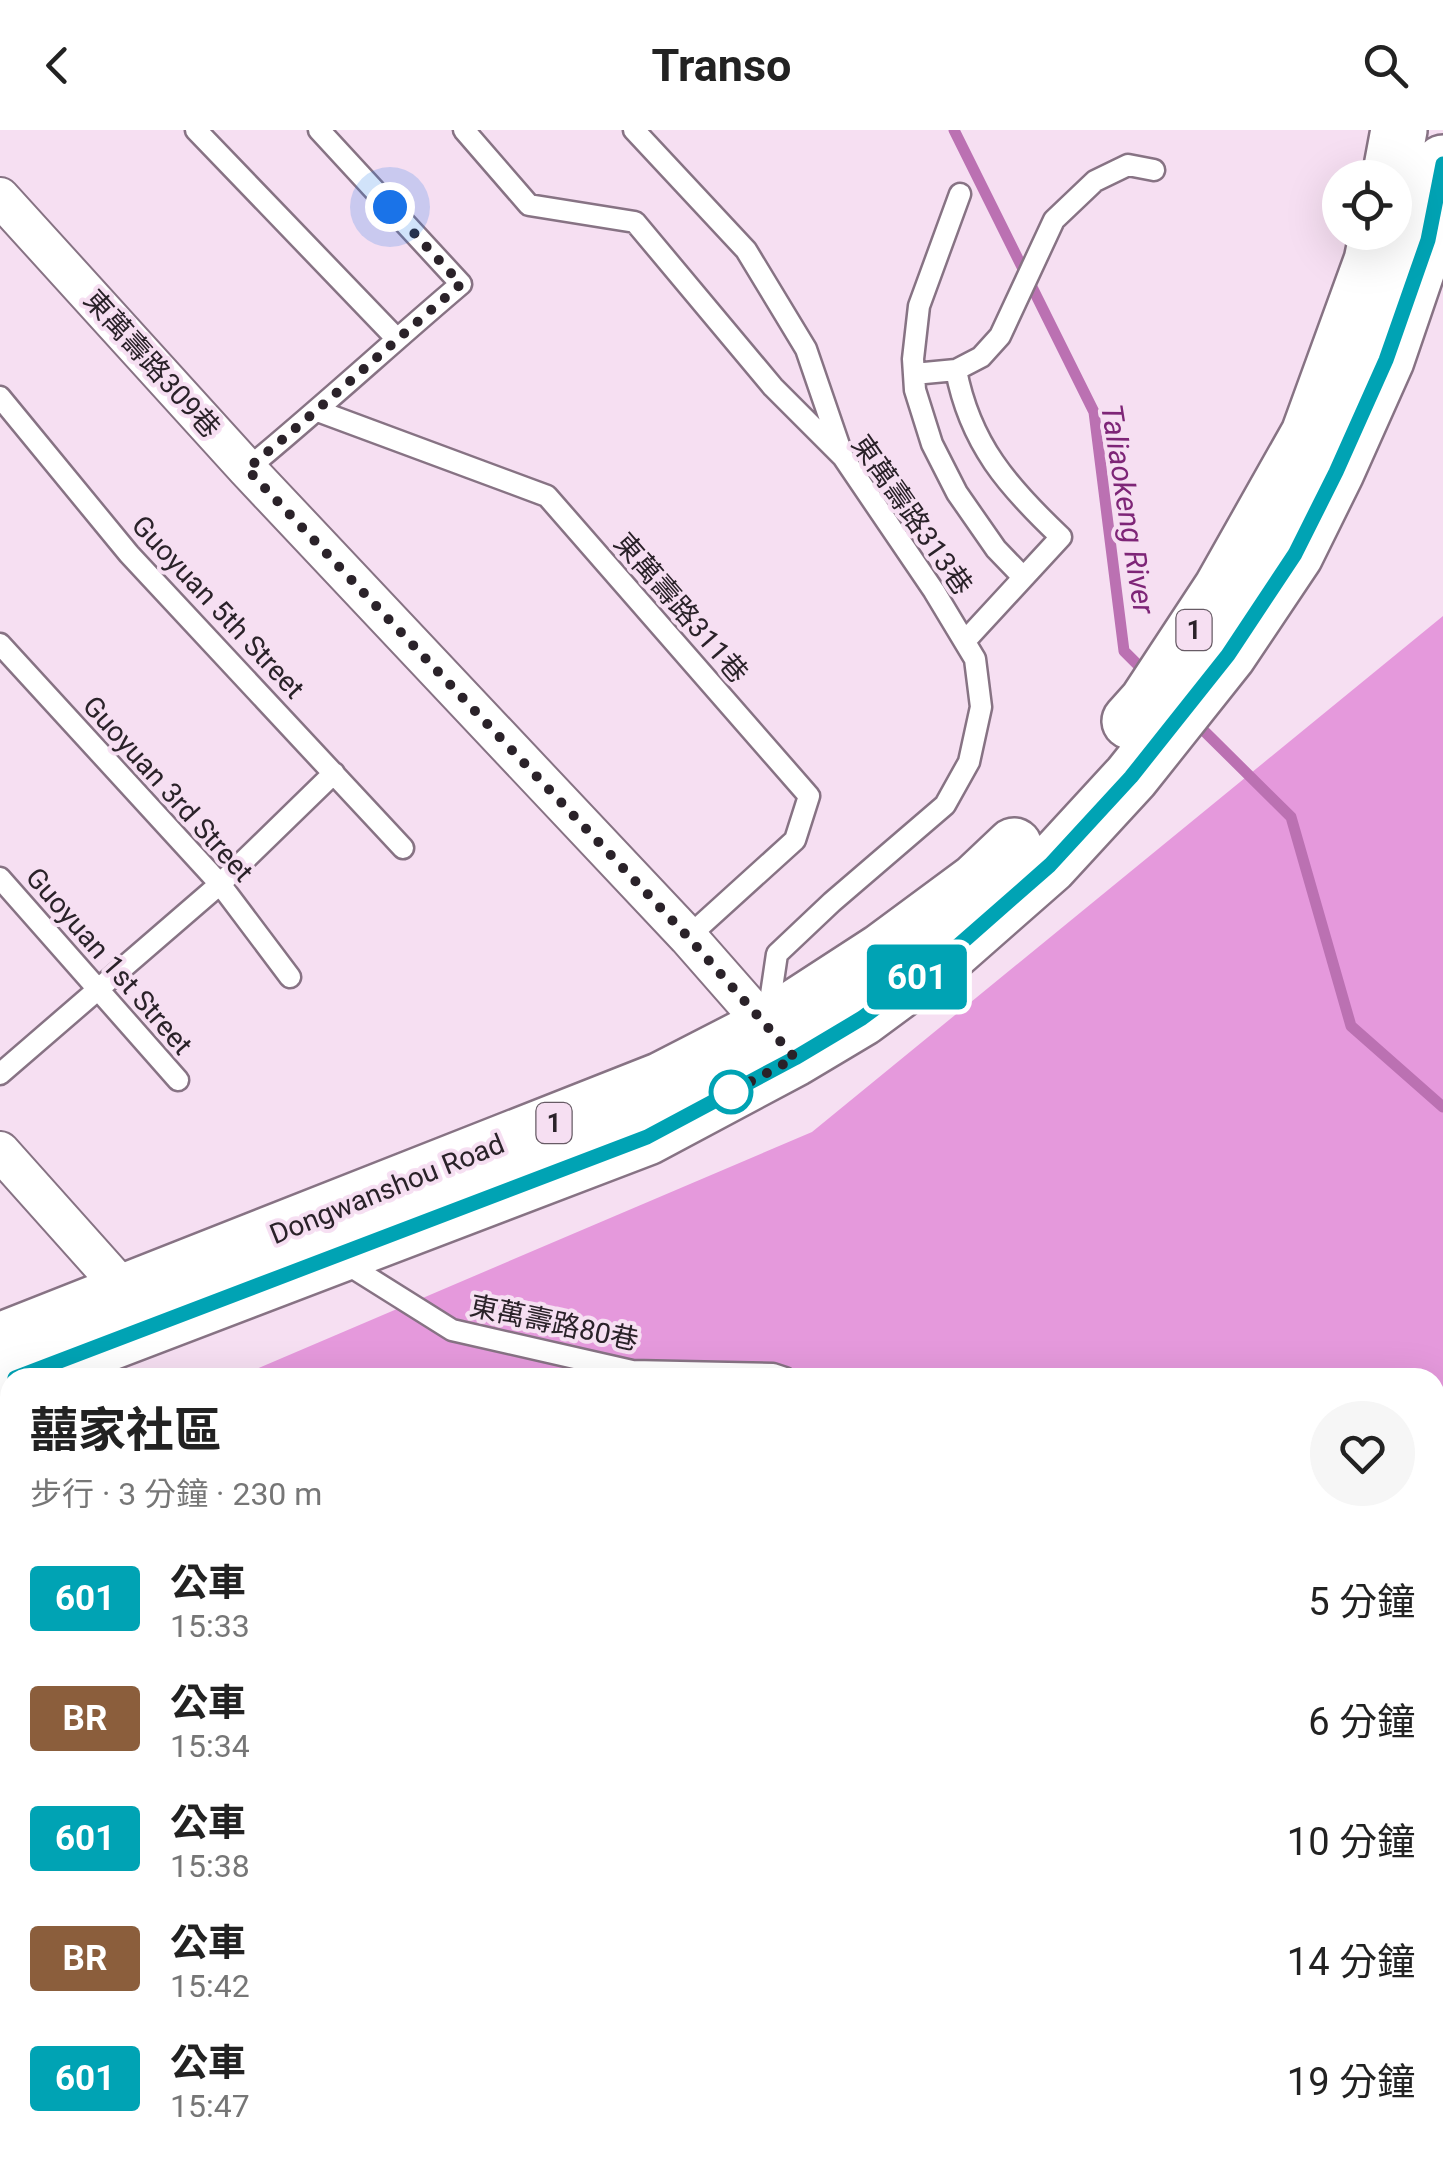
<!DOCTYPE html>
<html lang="zh-TW">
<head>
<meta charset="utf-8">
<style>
  :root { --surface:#fff; --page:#f6f6f6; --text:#222; --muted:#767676 }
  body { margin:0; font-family:Roboto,"Noto Sans TC",sans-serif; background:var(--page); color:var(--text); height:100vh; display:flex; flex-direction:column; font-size:38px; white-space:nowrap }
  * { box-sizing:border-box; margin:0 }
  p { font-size:32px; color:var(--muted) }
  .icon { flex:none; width:55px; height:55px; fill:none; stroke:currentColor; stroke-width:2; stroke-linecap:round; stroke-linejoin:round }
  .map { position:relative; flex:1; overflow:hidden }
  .side { position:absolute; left:0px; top:1238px; width:1445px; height:792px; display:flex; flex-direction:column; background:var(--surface); border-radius:30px 30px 0 0; box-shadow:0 10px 40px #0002 }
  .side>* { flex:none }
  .badge { padding:0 20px; border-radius:8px; font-size:35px; line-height:65px }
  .tools { position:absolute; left:1322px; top:30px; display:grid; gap:20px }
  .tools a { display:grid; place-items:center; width:90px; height:90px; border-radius:50%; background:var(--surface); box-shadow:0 10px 40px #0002; font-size:50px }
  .you { position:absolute; width:50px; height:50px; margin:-25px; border:8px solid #fff; border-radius:50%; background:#1a73e8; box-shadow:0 0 0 15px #1a73e833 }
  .map>.badge { position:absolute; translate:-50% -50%; box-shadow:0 0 0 5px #fff }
  .round { display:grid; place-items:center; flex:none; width:105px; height:105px; border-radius:52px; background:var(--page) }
  .head { display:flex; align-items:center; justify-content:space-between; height:170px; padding:0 30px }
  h1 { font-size:48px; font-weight:700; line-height:75px }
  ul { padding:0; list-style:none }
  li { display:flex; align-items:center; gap:30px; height:120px; padding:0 30px }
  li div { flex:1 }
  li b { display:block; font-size:38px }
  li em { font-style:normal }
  li .badge { min-width:110px; font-weight:700; text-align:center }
  header { display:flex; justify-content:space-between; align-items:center; height:130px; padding:0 30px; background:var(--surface); font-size:45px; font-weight:700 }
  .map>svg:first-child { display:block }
  .forest { fill:#e599dc }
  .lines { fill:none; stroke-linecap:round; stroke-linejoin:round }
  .stream { stroke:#bb71b2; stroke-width:11 }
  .lane-casing { stroke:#877384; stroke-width:25 }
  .street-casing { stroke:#877384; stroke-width:42 }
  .primary-casing { stroke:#877384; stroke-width:60 }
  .lane { stroke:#fff; stroke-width:20 }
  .street { stroke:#fff; stroke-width:38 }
  .primary { stroke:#fff; stroke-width:55 }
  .line-casing { stroke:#fff; stroke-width:22 }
  .line { stroke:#00a3b4; stroke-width:15 }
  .walk { stroke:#2a2229; stroke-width:10; stroke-dasharray:0 18 }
  .stop-dot { fill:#fff; stroke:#00a3b4; stroke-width:5 }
  .labels { text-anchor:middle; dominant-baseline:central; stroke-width:8; stroke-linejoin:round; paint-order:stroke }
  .shield { fill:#f6dff2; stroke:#675b65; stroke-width:2.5 }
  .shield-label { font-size:25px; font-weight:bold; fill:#2a2229 }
  .street-label { font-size:28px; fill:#2a2229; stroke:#f6dff2 }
  .water-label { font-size:30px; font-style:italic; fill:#7e2577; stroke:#f6dff2 }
</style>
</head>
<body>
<header><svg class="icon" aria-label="back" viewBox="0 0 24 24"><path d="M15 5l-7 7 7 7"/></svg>Transo<svg class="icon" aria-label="search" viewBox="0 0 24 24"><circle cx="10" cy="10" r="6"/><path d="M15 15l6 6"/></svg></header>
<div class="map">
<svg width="1443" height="2028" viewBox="0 0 1443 2028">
  <rect width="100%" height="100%" fill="#f6dff2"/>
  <path class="forest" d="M1443,486V2028H629V2020H1435V1248H235L812,1002Z
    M10,1339V1683H0V1343Z"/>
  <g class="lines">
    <path class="stream" d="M954,0L1094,282L1124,521L1149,546
      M1194,591L1291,687L1351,896L1443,977"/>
    <defs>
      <path id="lane" d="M196,0L397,209
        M464,0L529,75L635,92L773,257L843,327L934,461L975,529L981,577L969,632L945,675L832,772L777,824L768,885
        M634,0L746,120L806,219L841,321
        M960,64L919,176L913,229L915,260L932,314L957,363L996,419L1023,447
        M956,240C970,314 1008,357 1061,407L965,511
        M914,244L956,240L981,227L1000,206L1054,90L1095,51L1128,35L1154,40
        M0,267L129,424L403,718
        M318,281L547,366L809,666L795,710L688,807
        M247,339C320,279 389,215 461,154L319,0
        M0,514L220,754L290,847
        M0,748L178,950
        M0,944L220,754L334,643
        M342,1131L452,1200L632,1241L773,1244L785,1248
        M1435,1480L1443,1478"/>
      <path id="street" d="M0,67L247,339L688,807L782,914
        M0,1021L126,1162
        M0,1768L10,1766
        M0,1906L10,1904"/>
      <path id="primary" d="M1390,48L1399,0
        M1130,591L1147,572L1222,458L1309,304L1372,131L1378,102
        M0,1211L662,950L767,896L881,822L977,751L1014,716
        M16,1248L647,1007L795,928L862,888L951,822L1050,735L1131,647L1228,525L1295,425L1336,342L1386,230L1427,110L1443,33"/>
    </defs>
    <use href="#lane" class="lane-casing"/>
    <use href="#street" class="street-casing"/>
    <use href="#primary" class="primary-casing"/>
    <use href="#lane" class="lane"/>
    <use href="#street" class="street"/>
    <use href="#primary" class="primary"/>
  </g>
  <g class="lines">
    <defs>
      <path id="line" d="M15,1248L647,1007L795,928L862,888L951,822L1050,735L1131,647L1228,525L1295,424L1336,342L1386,230L1428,110L1443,34"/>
    </defs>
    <use href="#line" class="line-casing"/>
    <use href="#line" class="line"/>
    <path class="walk" d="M390,77L461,154C389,216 320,279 247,339L688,807L795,928L731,962"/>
  </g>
  <circle class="stop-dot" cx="731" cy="962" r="20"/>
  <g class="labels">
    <g class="shield">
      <rect x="1176.5" y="480" width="35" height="40" rx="8"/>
      <rect x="536.5" y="973" width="35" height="40" rx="8"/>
    </g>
    <g class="shield-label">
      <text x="1194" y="500">1</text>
      <text x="554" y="993">1</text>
    </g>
    <g class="street-label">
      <text transform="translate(152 234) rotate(48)">東萬壽路309巷</text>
      <text transform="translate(912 385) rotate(55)">東萬壽路313巷</text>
      <text transform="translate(218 477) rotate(47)">Guoyuan 5th Street</text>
      <text transform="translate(681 478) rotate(49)">東萬壽路311巷</text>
      <text transform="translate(168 659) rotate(48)">Guoyuan 3rd Street</text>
      <text transform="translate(109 831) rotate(49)">Guoyuan 1st Street</text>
      <text transform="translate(387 1059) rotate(-22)">Dongwanshou Road</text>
      <text transform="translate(554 1193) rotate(12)">東萬壽路80巷</text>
    </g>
    <g class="water-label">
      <text transform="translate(1128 379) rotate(81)">Taliaokeng River</text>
    </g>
  </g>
</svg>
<div class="tools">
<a><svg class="icon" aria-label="locate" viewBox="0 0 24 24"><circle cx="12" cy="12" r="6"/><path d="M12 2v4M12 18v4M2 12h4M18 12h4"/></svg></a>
</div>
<div class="you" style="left:390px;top:77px"></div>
<b class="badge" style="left:917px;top:847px;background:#00a3b4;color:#fff">601</b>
<section class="side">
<div class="head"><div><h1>囍家社區</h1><p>步行 · 3 分鐘 · 230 m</p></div><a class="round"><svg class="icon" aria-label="heart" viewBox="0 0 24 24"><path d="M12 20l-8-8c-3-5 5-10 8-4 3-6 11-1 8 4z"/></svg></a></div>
<ul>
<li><span class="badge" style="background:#00a3b4;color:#fff">601</span><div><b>公車</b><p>15:33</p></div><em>5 分鐘</em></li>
<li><span class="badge" style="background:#8b5e3c;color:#fff">BR</span><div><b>公車</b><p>15:34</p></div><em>6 分鐘</em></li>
<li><span class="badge" style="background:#00a3b4;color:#fff">601</span><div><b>公車</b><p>15:38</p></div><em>10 分鐘</em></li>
<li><span class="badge" style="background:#8b5e3c;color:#fff">BR</span><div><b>公車</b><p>15:42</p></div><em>14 分鐘</em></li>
<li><span class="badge" style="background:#00a3b4;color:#fff">601</span><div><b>公車</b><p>15:47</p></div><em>19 分鐘</em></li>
</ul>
</section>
</div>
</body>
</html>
